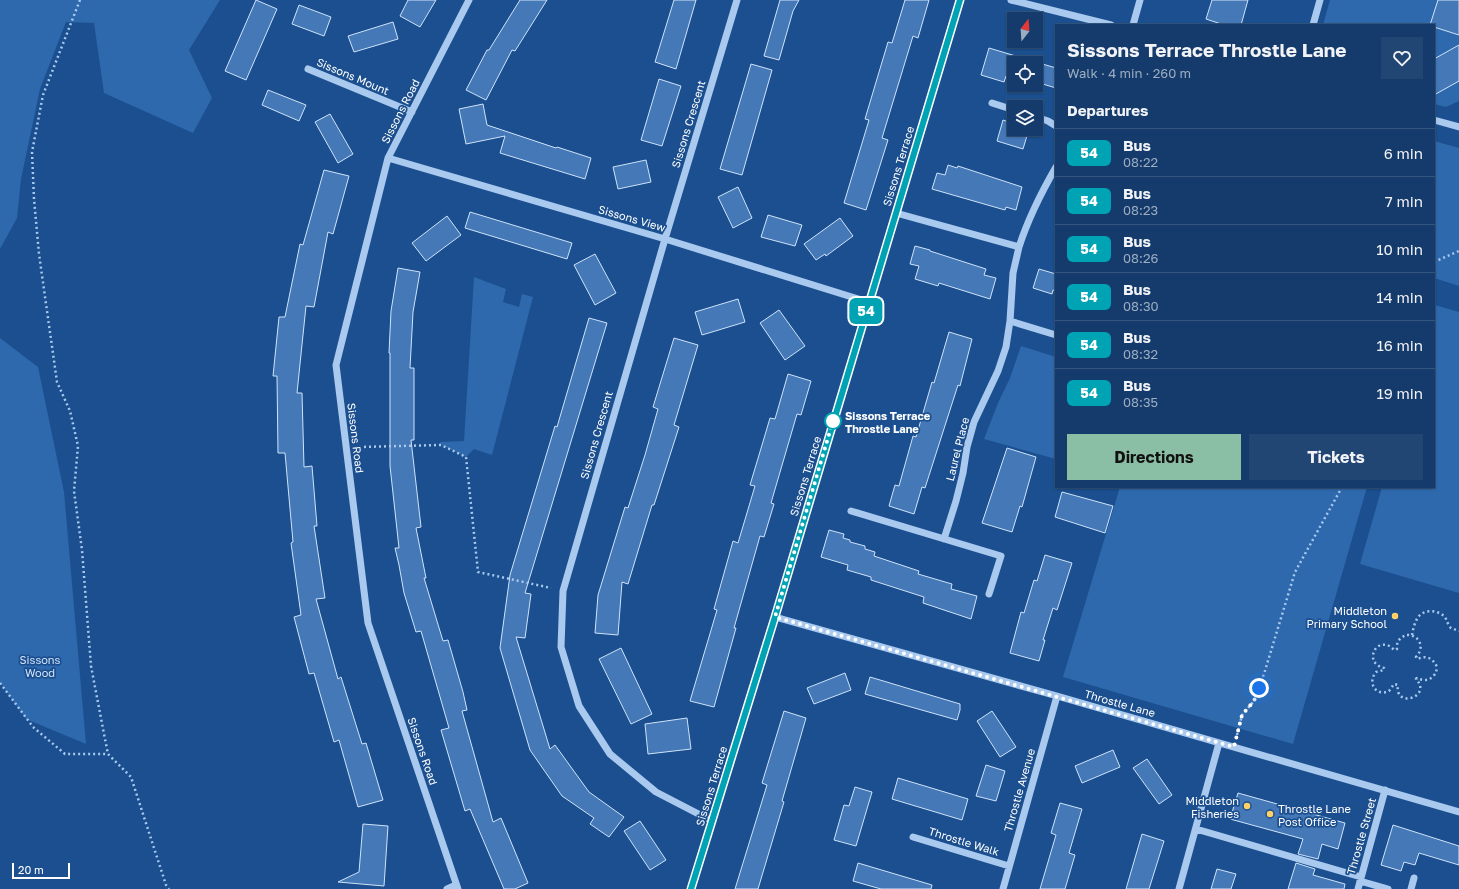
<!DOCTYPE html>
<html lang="en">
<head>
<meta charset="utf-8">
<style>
  :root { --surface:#143b6b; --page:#214673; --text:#f1f3f6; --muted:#9dadc1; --line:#33557e; --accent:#8abfa5 }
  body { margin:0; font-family:"Golos Text",sans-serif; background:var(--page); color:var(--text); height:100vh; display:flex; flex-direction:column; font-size:15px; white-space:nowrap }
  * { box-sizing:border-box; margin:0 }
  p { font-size:13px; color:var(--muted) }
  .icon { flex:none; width:22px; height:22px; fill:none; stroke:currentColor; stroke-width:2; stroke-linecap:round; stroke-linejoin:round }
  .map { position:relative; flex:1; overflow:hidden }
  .side { position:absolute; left:1055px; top:24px; width:380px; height:464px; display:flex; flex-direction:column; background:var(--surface); border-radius:0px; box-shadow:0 1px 3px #0004,0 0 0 1px var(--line) }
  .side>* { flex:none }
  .badge { padding:0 8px; border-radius:6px; font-size:14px; line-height:26px }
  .needle { width:26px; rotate:17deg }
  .buttons { position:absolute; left:1007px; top:12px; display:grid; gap:8px }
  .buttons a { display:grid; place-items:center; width:36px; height:36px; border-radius:0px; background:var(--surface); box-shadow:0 1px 3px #0004,0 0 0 1px var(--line); font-size:20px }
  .scale { position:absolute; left:12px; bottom:10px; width:58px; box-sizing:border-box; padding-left:4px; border:2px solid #fff; border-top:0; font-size:11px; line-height:14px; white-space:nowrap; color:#fff; -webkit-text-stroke:3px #1b4f8f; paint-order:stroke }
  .you { position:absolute; width:20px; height:20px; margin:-10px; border:3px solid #fff; border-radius:50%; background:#1a73e8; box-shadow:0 0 0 6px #1a73e833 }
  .map>.badge { position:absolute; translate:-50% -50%; box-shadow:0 0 0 2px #fff }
  h2 { padding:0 12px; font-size:15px; line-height:36px }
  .round { display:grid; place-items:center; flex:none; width:42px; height:42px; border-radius:0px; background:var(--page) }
  .overview { display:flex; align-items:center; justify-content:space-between; height:68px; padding:0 12px }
  h1 { font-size:19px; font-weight:700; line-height:30px }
  .primary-button { display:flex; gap:8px; margin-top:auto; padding:8px 12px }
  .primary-button a { flex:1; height:46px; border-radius:0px; background:var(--accent); color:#111; font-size:16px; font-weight:700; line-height:46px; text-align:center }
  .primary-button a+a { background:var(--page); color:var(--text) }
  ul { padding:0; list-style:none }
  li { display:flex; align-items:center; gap:12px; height:48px; padding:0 12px; border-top:1px solid var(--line) }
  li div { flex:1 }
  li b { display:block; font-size:15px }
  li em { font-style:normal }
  li .badge { min-width:44px; font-weight:700; text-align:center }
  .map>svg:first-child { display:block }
  .green { fill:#2e69ad }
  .building { fill:#4478b7; stroke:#cfe3fa }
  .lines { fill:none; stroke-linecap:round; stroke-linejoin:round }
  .path { stroke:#a9c9ee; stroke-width:2.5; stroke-dasharray:2 3; stroke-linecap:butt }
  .minor { stroke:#a9c9ee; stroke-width:7 }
  .line-casing { stroke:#fff; stroke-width:9 }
  .line { stroke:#00a3b4; stroke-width:6 }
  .walk { stroke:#fff; stroke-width:4; stroke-dasharray:0 7.2 }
  .stop-dot { fill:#fff; stroke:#00a3b4; stroke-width:2 }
  .poi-dot { fill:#ffd166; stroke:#1b4f8f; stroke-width:1.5 }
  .labels { text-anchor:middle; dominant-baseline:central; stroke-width:3.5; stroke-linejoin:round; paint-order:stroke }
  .street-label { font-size:11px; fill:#fff; stroke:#1b4f8f }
  .stop-label { font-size:11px; font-weight:bold; fill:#fff; stroke:#1b4f8f; text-anchor:start }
  .poi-label { font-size:11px; fill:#fff; stroke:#1b4f8f; text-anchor:end }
  .park-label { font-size:11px; fill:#cfe3fa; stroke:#1b4f8f }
</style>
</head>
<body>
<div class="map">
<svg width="1459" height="889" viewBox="0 0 1459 889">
  <rect width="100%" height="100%" fill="#1b4f8f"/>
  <path class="green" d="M0,0H220L189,50L212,98L193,133L104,93L94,23L66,22L40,89L21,179L17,218L0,249Z
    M1330,0H1459V101L1446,107L1434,104V25H1323Z
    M1434,141L1459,148V286L1434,278Z
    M474,277L506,289L503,302L519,307L522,294L533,297L492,455L474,449L466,457L441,445L440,442L464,441Z
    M1435,305L1459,312V593L1360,564L1382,487H1434Z
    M0,338L38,367L64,492L86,744L26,719L0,683Z
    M1021,346L1056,357V459L984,439L998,403L1010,378Z
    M1120,487H1367L1293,744L1063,677Z"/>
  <path class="building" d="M256,0L277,9L246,80L225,71Z
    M408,0H436L420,27L400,16Z
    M520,0H547L515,51L512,50L486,100L466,90L487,50H489Z
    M674,0H696L676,69L655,62Z
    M780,0H799L793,11L779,60L764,56Z
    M905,0H929L918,38L913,36L882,138L888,140L866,210L844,203L869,120L865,119L888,42L892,43Z
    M1212,0H1248L1241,25H1224L1206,19Z
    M1438,0H1459V35L1434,27V25H1430Z
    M299,5L331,17L324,36L292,24Z
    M393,22L398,39L354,52L348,36Z
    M1459,45V81L1434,95V59Z
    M989,48L1056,68V88L1036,82V63H1014V78L1006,76L1004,82L981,75Z
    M751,64L772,70L742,175L720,169Z
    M659,79L681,86L662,146L641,140Z
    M268,90L306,105L299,121L262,105Z
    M483,104L487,125L556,148L557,147L591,158L585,179L500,153L505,136L466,144L459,109Z
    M330,114L353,154L338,163L315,122Z
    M1003,120L1014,124V129H1029L1023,149L997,141Z
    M646,160L651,182L618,189L613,167Z
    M948,165L957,168L958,166L1022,187L1016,210L1006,207L1005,210L932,189L937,173L945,175Z
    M324,170L349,176L333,234L328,232L314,307L306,306L297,393H302L304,467L312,466L317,526H314L325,598L316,599L338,679L341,677L362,744L366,743L383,800L358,807L339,740L334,742L314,673L309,674L294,617L301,615L291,543L293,542L285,453H278L277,376H273L279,317H285L300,244L303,245Z
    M738,187L752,218L733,228L718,197Z
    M470,212L572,243L567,259L465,228Z
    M768,215L802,225L795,246L761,237Z
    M447,216L461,235L426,261L412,243Z
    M840,218L853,236L826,256L825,254L816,260L804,244Z
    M915,246L930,250V251L986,269L984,275L996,278L990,299L939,283L938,286L915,279L919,266L910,264Z
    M595,254L616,293L595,305L574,265Z
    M398,268L420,272L413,312L410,368H414V440H411L421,527L416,528L426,578H424L443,641L448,640L463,692L467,710L462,711L493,822L501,818L528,883L515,889H504L470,809L465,811L441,730L449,728L421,631L416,632L404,593L399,565L395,548H399L390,466V353H389L391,311Z
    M1039,269L1056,274V291L1053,290L1052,294L1033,288Z
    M738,299L745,322L702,335L695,312Z
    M779,310L805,346L785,360L760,323Z
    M589,318L607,323L525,593L531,594L525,638L516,637L550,749L555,745L589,792L624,817L609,837L590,824L594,818L562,796L530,750L500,648L510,575L555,426L557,427Z
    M949,332L972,339L960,386L958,385L925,488L922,487L914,514L889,506L895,485L899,486L913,436L916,437L932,382L934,383Z
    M674,338L698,345L674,425L679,427L654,505H652L628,584L622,582L618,635L595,633L598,595L625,507L628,508L645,455L658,409L653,407Z
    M788,374L811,381L801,415L797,414L771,503L774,504L764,537L760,536L734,628H736L714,707L690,701L717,610L714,609L733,541L738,543L755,486L750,485L765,435L770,418L775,419Z
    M1007,448L1036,457L1022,507L1020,506L1012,532L982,523Z
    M1062,492L1113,506L1105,533L1055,517Z
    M829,530L844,534L843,538L850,540V542L865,546V549L875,552L874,556L919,571L918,574L952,584L951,589L977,596L971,619L923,603L924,597L871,580V577L847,570L848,565L821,557Z
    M1045,555L1072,563L1057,610L1053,608L1043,640H1045L1039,661L1010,653L1021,612L1024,613L1034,580L1037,581Z
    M621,648L652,714L631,724L599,659Z
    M845,673L851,690L814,704L807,688Z
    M870,677L960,704V710L957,720L865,694Z
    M784,711L806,718L782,801L784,802L758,889H735L767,785L762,783Z
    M992,711L1016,747L1000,757L977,721Z
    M687,718L691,749L648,754L645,724Z
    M1113,750L1120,767L1082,783L1075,766Z
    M1147,759L1172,795L1159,804L1133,768Z
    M986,765L1005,771L996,801L976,796Z
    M898,778L968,799L962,820L892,799Z
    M855,787L872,792L856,846L834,840L844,805L849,806Z
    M1238,793L1345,823L1338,849L1322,844L1318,859L1298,854L1303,839L1230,819Z
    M1060,803L1082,809L1069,853L1075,855L1065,889H1040L1056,835L1051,833Z
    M640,821L666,860L650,870L624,831Z
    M363,824L388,826L384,886L338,882L359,872Z
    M1393,825L1459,846V865L1419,853L1415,865L1404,862L1401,871L1381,865Z
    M1142,834L1164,841L1149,889H1126Z
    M858,863L932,885L931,889H881L853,881Z
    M1296,863L1315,869L1313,875L1345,884L1344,889H1288Z
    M1217,869L1236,874L1231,889H1211Z"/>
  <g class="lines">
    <path class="path" d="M80,0L43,95L32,152L34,199L39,254L57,382L70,411L78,446L74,491L82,550L91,666L104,734L108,754L131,777L166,885L169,889
      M1434,262L1459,251
      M359,447L441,445L466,457L478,572L551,588
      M1407,635C1420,635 1425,648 1416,657L1418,659C1426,655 1433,658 1437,667C1436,678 1427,683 1417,678L1416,679C1433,697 1394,709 1398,685L1394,684L1389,691C1376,697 1367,683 1376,672L1384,670V668L1380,667L1374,662C1369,648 1384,638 1394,650L1397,649C1396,642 1400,637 1407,635Z
      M1412,635C1413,630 1414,624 1417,619C1422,609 1437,609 1445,617C1447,621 1448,625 1451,628L1459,631
      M0,683L33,727L65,754H108
      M1237,735L1242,715L1254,701L1264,674L1295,572L1342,487"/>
    <path class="minor" d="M1011,0L1111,25
      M1133,25L1140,0
      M1313,25L1320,0
      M308,69L412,112
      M992,103L1014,110
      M1036,117L1048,121L1056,126
      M1434,120L1459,127
      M388,158L665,239L868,302
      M896,213L1019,247C1028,219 1041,193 1056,167
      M1010,321L1056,335
      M851,511L1001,556L989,594
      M944,539L956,501L963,473L967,447L974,422L998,371L1006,347L1010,321L1013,273L1019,247
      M775,617L1057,696L1459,812
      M712,821L656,792L610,754L579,706L561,647L563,591L665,239L737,0
      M1196,829L1361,877
      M913,837L1009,866
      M1360,881L1388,889
      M447,889L456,885
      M458,889L368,623L336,365L388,158L469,0
      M691,889L775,617L960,0
      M1003,889L1057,696
      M1179,889L1219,743
      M1358,889L1385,790
      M1411,889L1414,878"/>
  </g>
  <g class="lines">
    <defs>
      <path id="line" d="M691,889L775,617L960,0"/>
    </defs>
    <use href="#line" class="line-casing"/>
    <use href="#line" class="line"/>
    <path class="walk" d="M833,421L775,617L1234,747L1242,715L1254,701L1259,688"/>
  </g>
  <circle class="stop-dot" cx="833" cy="421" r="8"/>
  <g class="poi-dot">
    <circle cx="1395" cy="616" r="4"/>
    <circle cx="1247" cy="806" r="4"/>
    <circle cx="1270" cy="814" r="4"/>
  </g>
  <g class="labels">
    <g class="street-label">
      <text transform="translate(353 76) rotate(23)">Sissons Mount</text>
      <text transform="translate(400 111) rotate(-63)">Sissons Road</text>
      <text transform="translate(688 124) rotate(-73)">Sissons Crescent</text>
      <text transform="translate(898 166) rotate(-73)">Sissons Terrace</text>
      <text transform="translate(632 218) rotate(16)">Sissons View</text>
      <text transform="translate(596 435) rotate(-74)">Sissons Crescent</text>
      <text transform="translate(356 438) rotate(83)">Sissons Road</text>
      <text transform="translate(957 449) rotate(-76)">Laurel Place</text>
      <text transform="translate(805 476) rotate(-73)">Sissons Terrace</text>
      <text transform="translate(1120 703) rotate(16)">Throstle Lane</text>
      <text transform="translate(423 751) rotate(71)">Sissons Road</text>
      <text transform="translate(711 786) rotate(-73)">Sissons Terrace</text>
      <text transform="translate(1019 790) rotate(-74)">Throstle Avenue</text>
      <text transform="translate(1361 836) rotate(-74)">Throstle Street</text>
      <text transform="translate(964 841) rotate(17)">Throstle Walk</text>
    </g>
    <g class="stop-label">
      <text x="845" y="415">Sissons Terrace<tspan x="845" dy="13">Throstle Lane</tspan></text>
    </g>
    <g class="poi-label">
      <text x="1387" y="610">Middleton<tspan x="1387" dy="13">Primary School</tspan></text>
      <text x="1239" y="800">Middleton<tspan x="1239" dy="13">Fisheries</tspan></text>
      <text x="1278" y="808" text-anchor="start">Throstle Lane<tspan x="1278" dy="13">Post Office</tspan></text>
    </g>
    <g class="park-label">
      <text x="40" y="659">Sissons<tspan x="40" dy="13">Wood</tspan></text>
    </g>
  </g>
</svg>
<div class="buttons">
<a><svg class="needle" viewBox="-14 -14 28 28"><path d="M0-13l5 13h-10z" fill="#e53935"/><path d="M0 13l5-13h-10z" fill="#9dadc1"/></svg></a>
<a><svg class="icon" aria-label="locate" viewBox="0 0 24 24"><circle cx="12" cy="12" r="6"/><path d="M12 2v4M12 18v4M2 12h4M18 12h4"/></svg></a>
<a><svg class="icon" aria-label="layers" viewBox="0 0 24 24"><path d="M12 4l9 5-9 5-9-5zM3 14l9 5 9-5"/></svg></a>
</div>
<div class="scale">20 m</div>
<div class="you" style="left:1259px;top:688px"></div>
<b class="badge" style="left:866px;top:311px;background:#00a3b4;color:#fff">54</b>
<section class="side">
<div class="overview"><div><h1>Sissons Terrace Throstle Lane</h1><p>Walk · 4 min · 260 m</p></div><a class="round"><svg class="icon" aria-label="heart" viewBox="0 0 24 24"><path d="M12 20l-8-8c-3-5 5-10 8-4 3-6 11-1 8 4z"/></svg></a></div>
<h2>Departures</h2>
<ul>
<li><span class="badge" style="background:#00a3b4;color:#fff">54</span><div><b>Bus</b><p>08:22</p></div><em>6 min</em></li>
<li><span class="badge" style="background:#00a3b4;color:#fff">54</span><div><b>Bus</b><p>08:23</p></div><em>7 min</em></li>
<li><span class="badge" style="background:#00a3b4;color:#fff">54</span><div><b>Bus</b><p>08:26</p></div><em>10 min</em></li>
<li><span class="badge" style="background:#00a3b4;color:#fff">54</span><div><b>Bus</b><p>08:30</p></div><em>14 min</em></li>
<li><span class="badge" style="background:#00a3b4;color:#fff">54</span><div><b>Bus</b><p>08:32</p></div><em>16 min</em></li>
<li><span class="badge" style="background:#00a3b4;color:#fff">54</span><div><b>Bus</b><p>08:35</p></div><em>19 min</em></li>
</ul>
<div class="primary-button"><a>Directions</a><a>Tickets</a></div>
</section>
</div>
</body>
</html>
